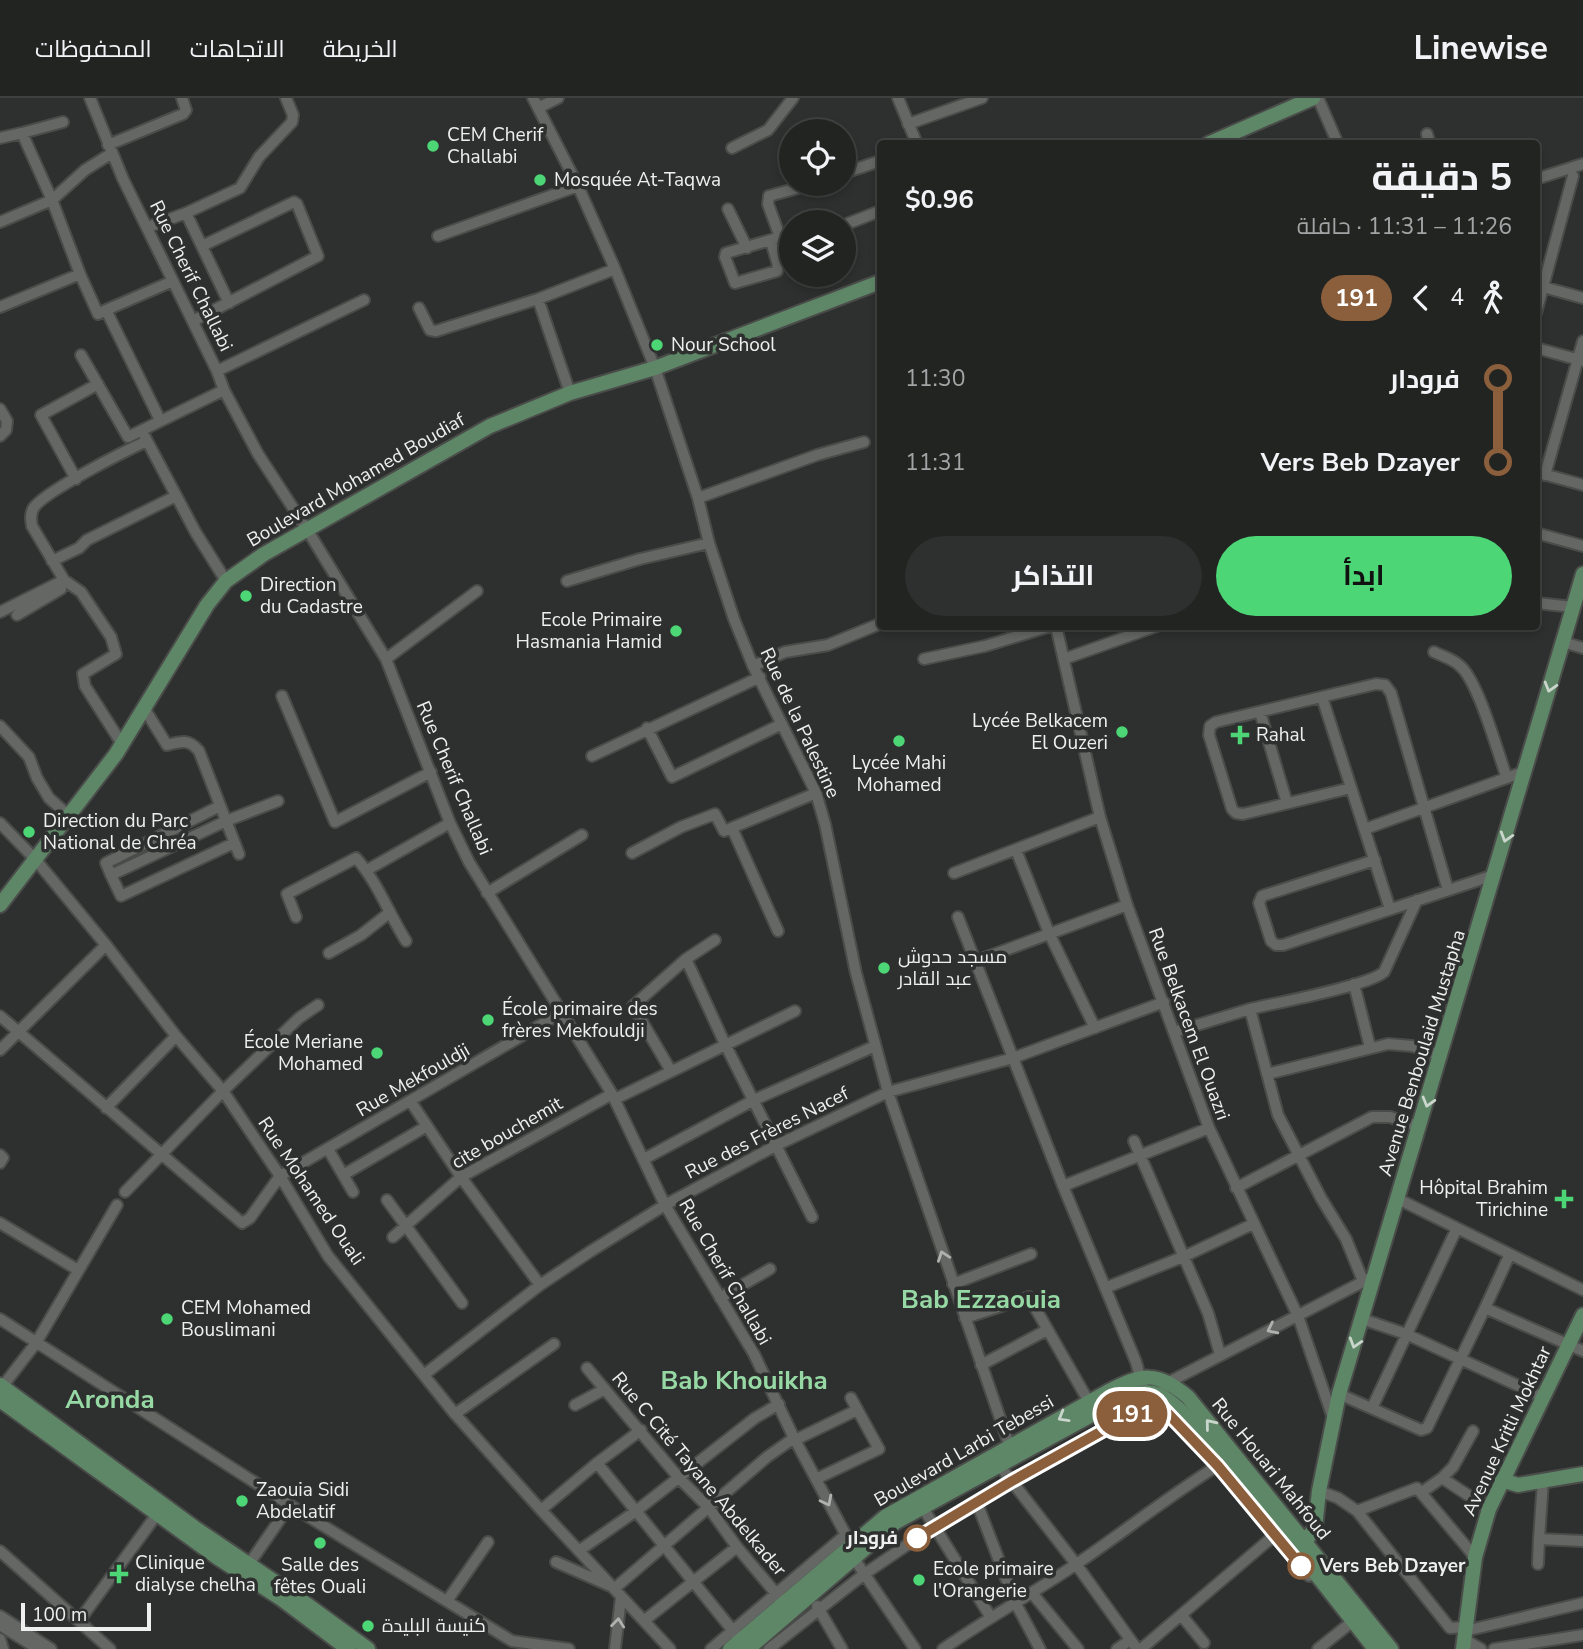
<!DOCTYPE html>
<html lang="ar">
<head>
<meta charset="utf-8">
<style>
  :root { --surface:#222422; --page:#2e302f; --text:#f1f3f6; --muted:#a2a4a5; --line:#3f4140; --accent:#4dd676 }
  body { margin:0; font-family:"Nunito Sans",Cairo,sans-serif; background:var(--page); color:var(--text); direction:rtl; height:100vh; display:flex; flex-direction:column; font-size:26px; white-space:nowrap }
  * { box-sizing:border-box; margin:0 }
  p { font-size:23px; color:var(--muted) }
  .icon { flex:none; width:38px; height:38px; fill:none; stroke:currentColor; stroke-width:2; stroke-linecap:round; stroke-linejoin:round }
  .map { position:relative; flex:1; overflow:hidden; direction:ltr }
  .sheet { position:absolute; left:877px; top:42px; width:663px; height:490px; display:flex; flex-direction:column; background:var(--surface); border-radius:7px; box-shadow:0 4px 10px #0003,0 0 0 2px var(--line); direction:rtl }
  .sheet>* { flex:none }
  .badge { padding:0 14px; border-radius:23px; font-size:24px; line-height:46px }
  .fabs { position:absolute; left:779px; top:21px; display:grid; gap:14px }
  .fabs a { display:grid; place-items:center; width:77px; height:77px; border-radius:50%; background:var(--surface); box-shadow:0 4px 10px #0003,0 0 0 2px var(--line); font-size:35px }
  .scale { position:absolute; left:21px; bottom:18px; width:130px; box-sizing:border-box; padding-left:7px; border:4px solid #eeefee; border-top:0; font-size:19px; line-height:24px; white-space:nowrap; color:#eeefee; -webkit-text-stroke:5px #2d302e; paint-order:stroke }
  .map>.badge { position:absolute; translate:-50% -50%; box-shadow:0 0 0 4px #fff }
  .legs { display:flex; align-items:center; gap:10px; height:77px; padding:0 28px; font-size:23px }
  .legs p { margin-inline-start:auto }
  .head { display:flex; align-items:center; justify-content:space-between; height:119px; padding:0 28px }
  h1 { font-size:38px; font-weight:700; line-height:52px }
  .cta { display:flex; gap:14px; margin-top:auto; padding:14px 28px }
  .cta a { flex:1; height:80px; border-radius:42px; background:var(--accent); color:#111; font-size:28px; font-weight:700; line-height:80px; text-align:center }
  .cta a+a { background:var(--page); color:var(--text) }
  ul { padding:0 28px; list-style:none }
  li { display:flex; align-items:center; gap:24px; height:84px; font-size:26px }
  li i { display:grid; place-items:center; width:10px; height:100%; margin:0 9px; background:currentColor }
  li i::after { content:''; width:18px; height:18px; margin:-9px; border:5px solid; border-radius:50%; background:var(--surface) }
  li p { margin-inline-start:auto }
  li:first-child i { background:linear-gradient(#0000 50%,currentColor 0) }
  li:last-child i { background:linear-gradient(currentColor 50%,#0000 0) }
  header { display:flex; align-items:center; gap:42px; box-sizing:border-box; height:98px; padding:0 35px; background:var(--surface); border-bottom:2px solid var(--line) }
  header strong { font-size:33px }
  nav { display:flex; gap:38px; margin-inline-start:auto; font-size:24px }
  .map>svg:first-child { display:block }
  .lines { fill:none; stroke-linecap:round; stroke-linejoin:round }
  .minor-casing { stroke:#4a4c4a; stroke-width:14 }
  .major-casing { stroke:#4a4c4a; stroke-width:18 }
  .minor { stroke:#656765; stroke-width:10 }
  .major { stroke:#5e8767; stroke-width:14 }
  .oneway { stroke:#cad5cc }
  .oneway2 { stroke:#b0b2b0 }
  .line-1-casing { stroke:#fff; stroke-width:16 }
  .line-1 { stroke:#8b5e3c; stroke-width:10 }
  .poi-dot { fill:#4dd676; stroke:#2d302e; stroke-width:2.5 }
  .stop-1-dot { fill:#fff; stroke:#8b5e3c; stroke-width:3.5 }
  .labels { text-anchor:middle; dominant-baseline:central; stroke-width:7; stroke-linejoin:round; paint-order:stroke }
  .poi-label { font-size:19px; fill:#eeefee; stroke:#2d302e; text-anchor:start }
  .street-label { font-size:19px; fill:#eeefee; stroke:#2d302e }
  .stop-label { font-size:19px; font-weight:bold; fill:#eeefee; stroke:#2d302e; text-anchor:end }
  .district-label { font-size:26px; font-weight:bold; fill:#97d9a4; stroke:#2d302e }
</style>
</head>
<body>
<header>
<strong>Linewise</strong>
<nav><a>الخريطة</a><a>الاتجاهات</a><a>المحفوظات</a></nav>
</header>
<div class="map">
<svg width="1583" height="1551" viewBox="0 0 1583 1551">
  <rect width="100%" height="100%" fill="#2d302e"/>
  <g class="lines">
    <defs>
      <path id="minor" d="M90,0L123,81L217,273L224,292L258,356L308,433L386,561L450,725L469,764L612,996L665,1107L754,1256L794,1340L855,1454
        M533,0L578,88L615,171L655,270L698,400L709,445L734,521L753,568L816,695L825,726L856,875L888,994L1012,1355
        M898,0L917,46
        M1318,0L1338,46
        M538,10L558,0
        M908,26L982,0
        M1427,36L1430,46
        M0,40L22,35
        M108,47L183,16L186,12L182,0
        M732,50L768,32L793,0
        M844,75L880,63
        M1536,81L1583,66
        M728,111L747,150
        M186,115L229,205
        M0,124L52,102L22,35L63,24
        M844,127L880,113
        M148,129L186,115L240,90L259,59L292,24L293,17L286,0
        M438,138L578,88
        M780,139L768,106L769,98L812,86
        M771,143L778,167L777,173L735,185L725,159L726,155L791,136
        M1536,187L1583,200
        M538,201L570,295
        M0,209L80,176
        M419,210L430,232L436,233L538,201L615,171
        M106,212L98,216L80,176L52,102L85,72L112,55
        M1536,215L1573,78
        M193,223L318,158L297,106L294,104L202,148
        M1536,250L1583,263
        M81,257L128,339L224,292
        M217,273L364,202
        M0,311L7,323L6,332L0,338
        M160,322L106,212L173,183
        M145,339L196,435L226,483
        M1536,374L1583,387
        M1545,377L1583,243
        M76,381L41,317L98,286
        M698,400L817,357L864,344
        M1536,435L1583,448
        M52,463L79,450L87,442L176,398
        M567,483L640,461L709,445
        M1536,505L1573,509
        M0,514L64,482
        M17,517L61,491
        M1056,528L1100,719L1127,807L1209,1030L1298,1218L1333,1320
        M1563,544L1583,550
        M1434,554C1442,558 1453,561 1459,567C1478,581 1498,656 1507,680
        M386,561L477,493
        M924,561L985,548L1051,528
        M1064,561L1157,528
        M753,568L785,554L828,547L877,527
        M282,598L335,724L431,674
        M1322,599L1390,811
        M144,610L167,647C182,643 189,641 199,653L239,756
        M1260,614L1287,705
        M0,628L29,659L37,680L49,700L69,718
        M647,630L672,679L782,626
        M122,646L85,588L83,576L116,556L111,539L81,494L64,482L32,428C31,422 30,417 33,411C41,395 127,352 147,343
        M592,658L760,579
        M1351,690L1243,716L1236,715L1232,711L1209,637L1210,628L1216,624L1376,586L1385,587L1391,595L1448,792
        M0,725L35,761L106,847L176,938L223,993L280,1078L328,1158L455,1316L541,1412L670,1551
        M732,730L778,833
        M1365,731L1526,673
        M234,745L121,798L111,777L226,723L278,703
        M1016,752L1049,835L1095,930
        M632,755L681,729L715,716L724,733L816,695
        M1375,762L1262,798L1259,805L1271,843L1276,847H1283L1494,777
        M367,772L450,725
        M954,775L1100,719
        M111,777L106,765L220,708
        M487,795L582,737
        M296,819L287,796L356,760C377,783 389,816 406,843
        M958,819L1063,1088L1136,1264L1144,1293
        M329,855L361,837L389,815
        M686,861L725,946L812,1119
        M976,863L1127,807
        M1354,886L1370,949
        M1250,911C1276,905 1368,888 1384,874L1417,802
        M0,918L242,1125L250,1120L280,1078L563,914
        M1174,934L1250,911L1278,1017L1321,1100L1346,1141L1363,1183
        M0,952L106,847
        M671,973L633,908L686,861L715,842
        M1267,976L1388,946L1412,948L1441,958
        M615,1001L795,913
        M411,1004L461,1079L540,1187
        M106,1010L176,938
        M1134,1043L1208,1215L1220,1256
        M328,1051L353,1094
        M0,1057L3,1060L0,1065
        M644,1061L754,1002L875,948
        M343,1077L427,1028
        M1063,1088L1209,1030
        M1236,1090L1372,1019H1390L1420,1029
        M125,1094L223,993L299,920L318,907
        M1398,1101L1583,1192
        M387,1102L462,1205
        M0,1125L78,1172
        M393,1139L461,1079L612,996
        M953,1186L1031,1156
        M1105,1190L1185,1158L1253,1126
        M720,1200L770,1171
        M1485,1210L1510,1156
        M965,1220L1029,1199L1089,1304
        M0,1221L304,1416L512,1543L569,1551
        M1362,1221L1406,1236L1543,1299
        M981,1267L1047,1232
        M587,1270L679,1380L709,1410L737,1449L783,1504
        M425,1276L540,1187L591,1153L665,1107L775,1048L888,994L1013,960L1164,904
        M2,1289L36,1245L117,1107
        M1339,1296L1421,1332L1427,1330L1485,1210L1583,1253
        M1156,1303L1222,1373
        M575,1307L605,1291
        M1372,1310L1457,1130
        M455,1316L554,1246
        M795,1342L857,1312
        M996,1363L1076,1466L1137,1551
        M597,1365L734,1534L746,1545
        M1442,1380L1453,1369L1473,1333
        M816,1381L879,1351L851,1300
        M1543,1383L1539,1441L1583,1443
        M1319,1393L1338,1400L1357,1413L1450,1530L1465,1529
        M1422,1394L1442,1380L1489,1411
        M977,1405L1015,1504L1040,1551
        M923,1410L990,1518
        M541,1412L597,1365L641,1332
        M1357,1413L1417,1390L1475,1459
        M1282,1444L1309,1478
        M580,1452L636,1413L755,1320L779,1306
        M0,1453L110,1551
        M853,1459L915,1551
        M556,1464L615,1490L767,1359L794,1340
        M249,1466L290,1407
        M1538,1466L1539,1441
        M1032,1495L1078,1551
        M447,1503L488,1444
        M817,1508L842,1551
        M0,1518L51,1551
        M1182,1518L1204,1545
        M645,1522L737,1449
        M79,1523L160,1412
        M0,1527L38,1551
        M1465,1533L1583,1505
        M0,1541L3,1551
        M1464,1541L1481,1551
        M615,1551L621,1499
        M711,1551L844,1438
        M769,1551L863,1477L935,1428L1156,1303L1169,1284L1376,1177
        M943,1551C986,1521 1032,1496 1075,1467C1127,1432 1176,1392 1230,1360
        M1117,1551L1130,1542
        M1141,1551L1276,1436
        M1318,1551L1353,1523
        M1494,1551L1583,1537"/>
      <path id="major" d="M1208,46L1313,0
        M0,807L116,656L207,507L226,483L264,456L490,328L570,295L655,270L880,184
        M0,1287L195,1430L287,1492L368,1551
        M0,1302L218,1460L280,1500L348,1551
        M1502,1382L1518,1387L1583,1376
        M1305,1444L1315,1430L1319,1393L1339,1296L1583,476
        M730,1551L886,1418L1107,1294C1143,1275 1156,1273 1188,1299L1391,1551
        M748,1551L896,1424L1119,1302C1147,1289 1159,1292 1181,1313L1297,1452L1375,1551
        M1463,1551L1475,1459L1489,1411L1583,1217"/>
    </defs>
    <use href="#minor" class="minor-casing"/>
    <use href="#major" class="major-casing"/>
    <use href="#minor" class="minor"/>
    <use href="#major" class="major"/>
  </g>
  <defs><path id="oneway-chevron" d="M-2-3.5L2.5 0L-2 3.5" fill="none" stroke-width="1.6" stroke-linecap="round" stroke-linejoin="round" transform="scale(1.75)"/></defs>
  <g class="oneway">
    <use href="#oneway-chevron" transform="translate(1550 589) rotate(106)"/>
    <use href="#oneway-chevron" transform="translate(1506 739) rotate(107)"/>
    <use href="#oneway-chevron" transform="translate(1428 1004) rotate(106)"/>
    <use href="#oneway-chevron" transform="translate(1355 1245) rotate(107)"/>
    <use href="#oneway-chevron" transform="translate(1063 1319) rotate(150)"/>
    <use href="#oneway-chevron" transform="translate(1210 1326) rotate(-129)"/>
  </g>
  <g class="oneway2">
    <use href="#oneway-chevron" transform="translate(943 1158) rotate(-109)"/>
    <use href="#oneway-chevron" transform="translate(1272 1231) rotate(154)"/>
    <use href="#oneway-chevron" transform="translate(827 1403) rotate(63)"/>
    <use href="#oneway-chevron" transform="translate(618 1525) rotate(-84)"/>
  </g>
  <g class="lines">
    <defs>
      <path id="line-1" d="M917,1440L1012,1383L1156,1303L1218,1368L1301,1468"/>
    </defs>
    <use href="#line-1" class="line-1-casing"/>
    <use href="#line-1" class="line-1"/>
  </g>
  <g class="poi-dot">
    <circle cx="433" cy="48" r="7"/>
    <circle cx="540" cy="82" r="7"/>
    <circle cx="657" cy="247" r="7"/>
    <circle cx="246" cy="498" r="7"/>
    <circle cx="676" cy="533" r="7"/>
    <circle cx="1122" cy="634" r="7"/>
    <path d="M1236.5 626.5h7v7h7v7h-7v7h-7v-7h-7v-7h7z"/>
    <circle cx="899" cy="643" r="7"/>
    <circle cx="29" cy="734" r="7"/>
    <circle cx="884" cy="870" r="7"/>
    <circle cx="488" cy="922" r="7"/>
    <circle cx="377" cy="955" r="7"/>
    <path d="M1560.5 1090.5h7v7h7v7h-7v7h-7v-7h-7v-7h7z"/>
    <circle cx="167" cy="1221" r="7"/>
    <circle cx="242" cy="1403" r="7"/>
    <circle cx="320" cy="1445" r="7"/>
    <path d="M115.5 1465.5h7v7h7v7h-7v7h-7v-7h-7v-7h7z"/>
    <circle cx="919" cy="1482" r="7"/>
    <circle cx="368" cy="1528" r="7"/>
  </g>
  <g class="stop-1-dot">
    <circle cx="917" cy="1440" r="12"/>
    <circle cx="1301" cy="1468" r="12"/>
  </g>
  <g class="labels">
    <g class="poi-label">
      <text x="447" y="37">CEM Cherif<tspan x="447" dy="22">Challabi</tspan></text>
      <text x="554" y="82">Mosquée At-Taqwa</text>
      <text x="671" y="247">Nour School</text>
      <text x="260" y="487">Direction<tspan x="260" dy="22">du Cadastre</tspan></text>
      <text x="662" y="522" text-anchor="end">Ecole Primaire<tspan x="662" dy="22">Hasmania Hamid</tspan></text>
      <text x="1108" y="623" text-anchor="end">Lycée Belkacem<tspan x="1108" dy="22">El Ouzeri</tspan></text>
      <text x="1256" y="637">Rahal</text>
      <text x="899" y="665" text-anchor="middle">Lycée Mahi<tspan x="899" dy="22">Mohamed</tspan></text>
      <text x="43" y="723">Direction du Parc<tspan x="43" dy="22">National de Chréa</tspan></text>
      <text x="898" y="859">مسجد حدوش<tspan x="898" dy="22">عبد القادر</tspan></text>
      <text x="502" y="911">École primaire des<tspan x="502" dy="22">frères Mekfouldji</tspan></text>
      <text x="363" y="944" text-anchor="end">École Meriane<tspan x="363" dy="22">Mohamed</tspan></text>
      <text x="1548" y="1090" text-anchor="end">Hôpital Brahim<tspan x="1548" dy="22">Tirichine</tspan></text>
      <text x="181" y="1210">CEM Mohamed<tspan x="181" dy="22">Bouslimani</tspan></text>
      <text x="256" y="1392">Zaouia Sidi<tspan x="256" dy="22">Abdelatif</tspan></text>
      <text x="135" y="1465">Clinique<tspan x="135" dy="22">dialyse chelha</tspan></text>
      <text x="320" y="1467" text-anchor="middle">Salle des<tspan x="320" dy="22">fêtes Ouali</tspan></text>
      <text x="933" y="1471">Ecole primaire<tspan x="933" dy="22">l'Orangerie</tspan></text>
      <text x="382" y="1528">كنيسة البليدة</text>
    </g>
    <g class="street-label">
      <text transform="translate(191 178) rotate(64)">Rue Cherif Challabi</text>
      <text transform="translate(356 382) rotate(-30)">Boulevard Mohamed Boudiaf</text>
      <text transform="translate(800 625) rotate(65)">Rue de la Palestine</text>
      <text transform="translate(454 680) rotate(67)">Rue Cherif Challabi</text>
      <text transform="translate(1189 926) rotate(70)">Rue Belkacem El Ouazri</text>
      <text transform="translate(1422 955) rotate(-73)">Avenue Benboulaid Mustapha</text>
      <text transform="translate(413 982) rotate(-30)">Rue Mekfouldji</text>
      <text transform="translate(507 1035) rotate(-30)">cite bouchemit</text>
      <text transform="translate(767 1035) rotate(-27)">Rue des Frères Nacef</text>
      <text transform="translate(311 1093) rotate(56)">Rue Mohamed Ouali</text>
      <text transform="translate(725 1174) rotate(60)">Rue Cherif Challabi</text>
      <text transform="translate(1507 1333) rotate(-65)">Avenue Kritli Mokhtar</text>
      <text transform="translate(964 1353) rotate(-30)">Boulevard Larbi Tebessi</text>
      <text transform="translate(1271 1371) rotate(51)">Rue Houari Mahfoud</text>
      <text transform="translate(699 1376) rotate(50)">Rue C Cité Tayane Abdelkader</text>
    </g>
    <g class="stop-label">
      <text x="898" y="1440">فرودار</text>
      <text x="1320" y="1468" text-anchor="start">Vers Beb Dzayer</text>
    </g>
    <g class="district-label">
      <text x="981" y="1201">Bab Ezzaouia</text>
      <text x="744" y="1282">Bab Khouikha</text>
      <text x="110" y="1301">Aronda</text>
    </g>
  </g>
</svg>
<div class="fabs">
<a><svg class="icon" aria-label="locate" viewBox="0 0 24 24"><circle cx="12" cy="12" r="6"/><path d="M12 2v4M12 18v4M2 12h4M18 12h4"/></svg></a>
<a><svg class="icon" aria-label="layers" viewBox="0 0 24 24"><path d="M12 4l9 5-9 5-9-5zM3 14l9 5 9-5"/></svg></a>
</div>
<div class="scale">100 m</div>
<b class="badge" style="left:1132px;top:1316px;background:#8b5e3c;color:#fff">191</b>
<section class="sheet">
<div class="head"><div><h1>5 دقيقة</h1><p>11:26 – 11:31 · حافلة</p></div><b>$0.96</b></div>
<div class="legs"><svg class="icon" aria-label="walk" viewBox="0 0 24 24"><circle cx="13" cy="4" r="2"/><path d="M13 8l-2 6 4 7M11 14l-3 7M7 12l3-4h3l4 4"/></svg>4<svg class="icon" aria-label="back" viewBox="0 0 24 24"><path d="M15 5l-7 7 7 7"/></svg><b class="badge" style="background:#8b5e3c;color:#fff">191</b></div>
<ul>
<li><i style="color:#8b5e3c"></i><b>فرودار</b><p>11:30</p></li>
<li><i style="color:#8b5e3c"></i><b>Vers Beb Dzayer</b><p>11:31</p></li>
</ul>
<div class="cta"><a>ابدأ</a><a>التذاكر</a></div>
</section>
</div>
</body>
</html>
